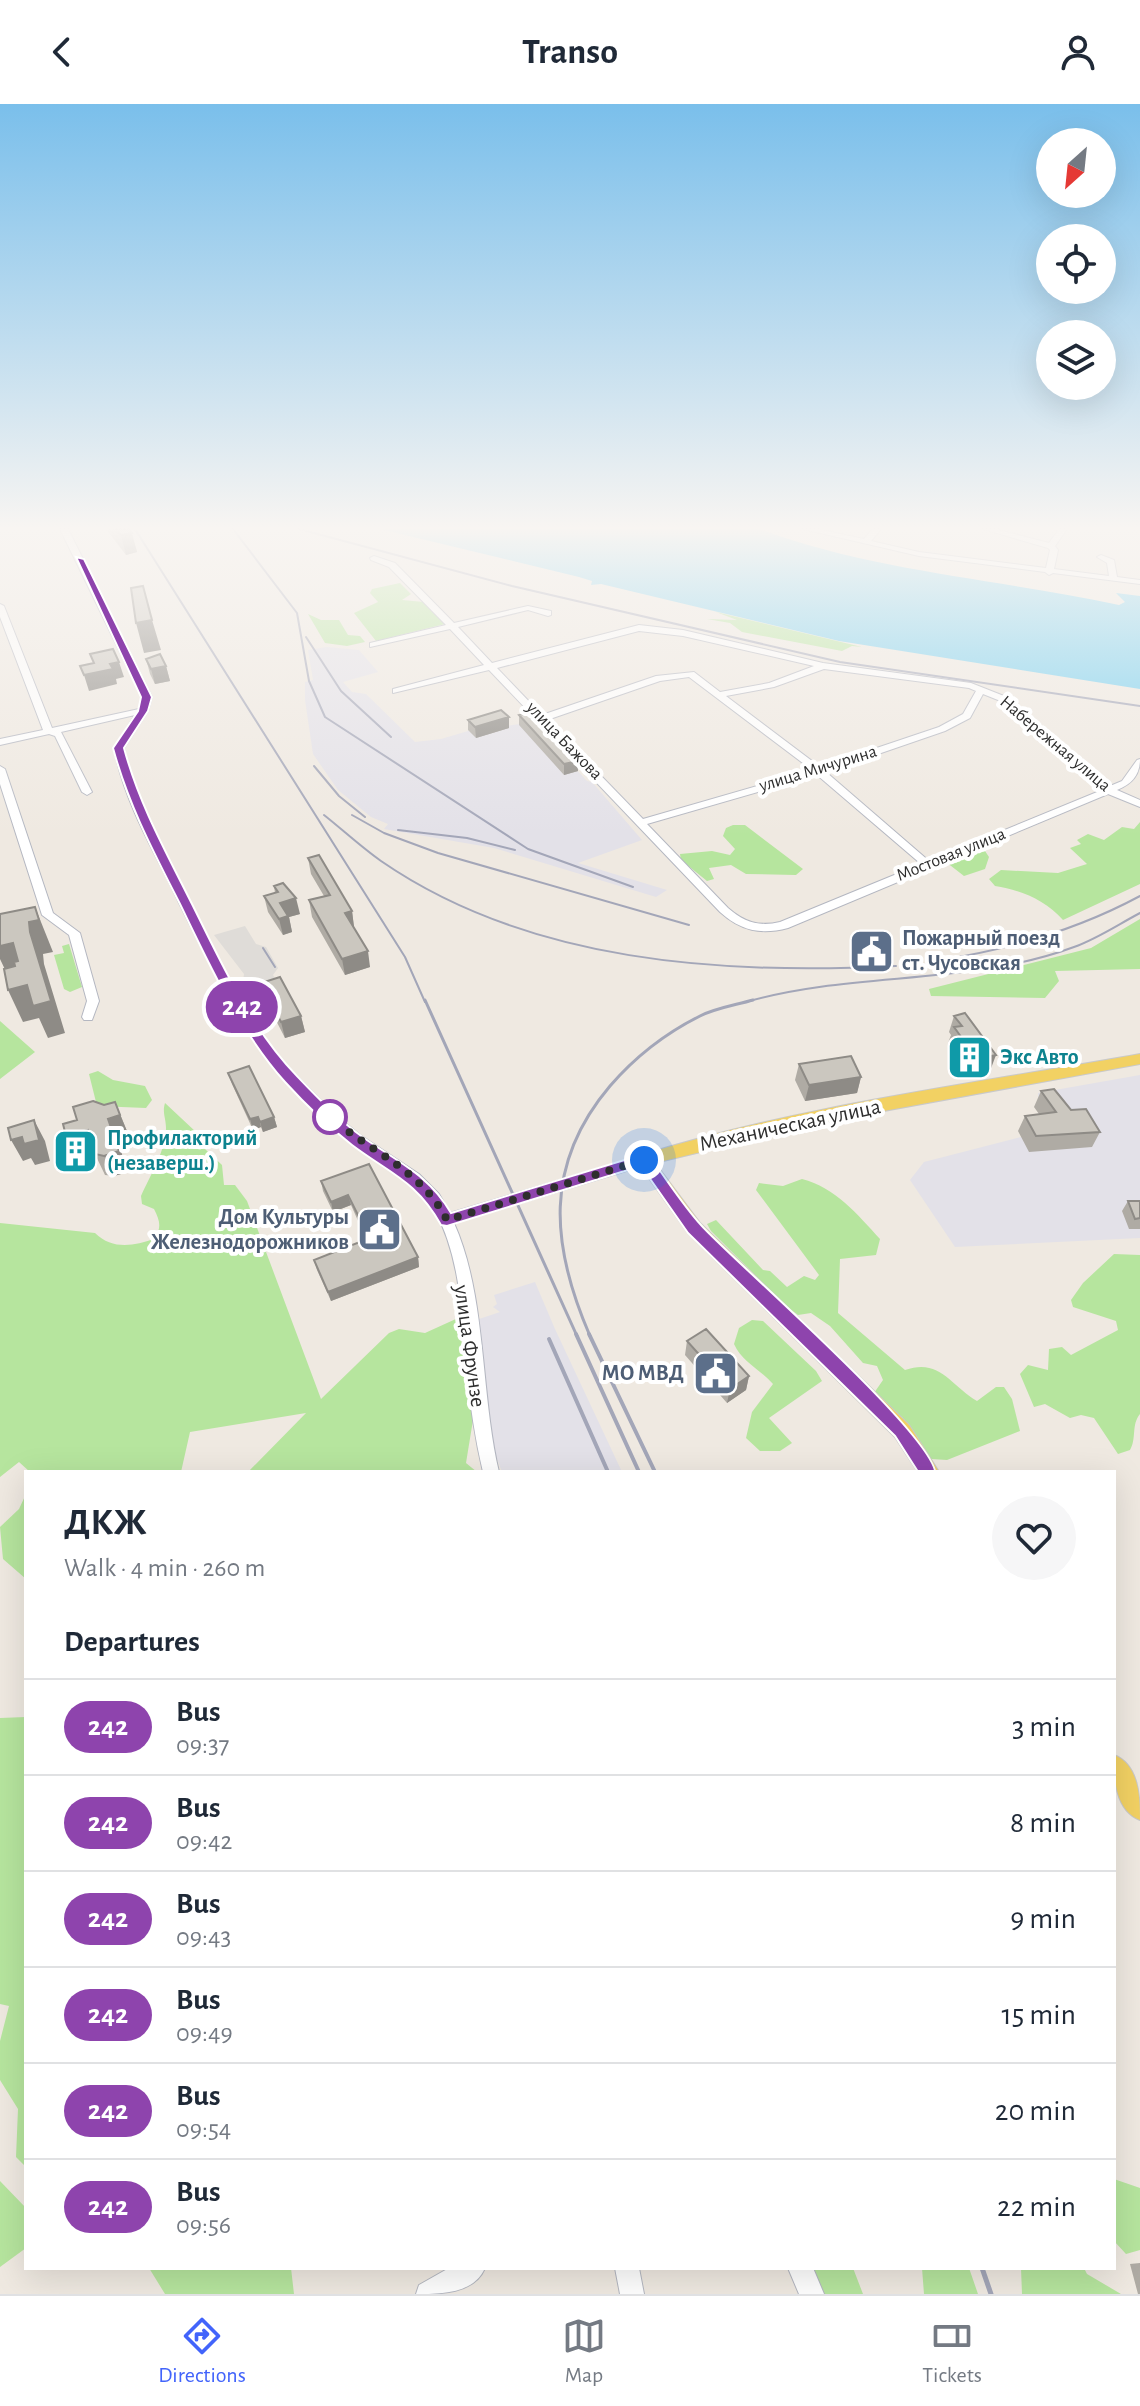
<!DOCTYPE html>
<html lang="en">
<head>
<meta charset="utf-8">
<style>
  :root { --surface:#fff; --page:#f6f6f7; --text:#1f2937; --muted:#747a83; --line:#e0e1e3; --accent:#4264fb }
  body { margin:0; font-family:"Alegreya Sans",sans-serif; background:var(--page); color:var(--text); height:100vh; display:flex; flex-direction:column; font-size:30px; white-space:nowrap }
  * { box-sizing:border-box; margin:0 }
  p { font-size:26px; color:var(--muted) }
  .icon { flex:none; width:44px; height:44px; fill:none; stroke:currentColor; stroke-width:2; stroke-linecap:round; stroke-linejoin:round }
  .map { position:relative; flex:1; overflow:hidden }
  .side { position:absolute; left:24px; top:1366px; width:1092px; height:800px; display:flex; flex-direction:column; background:var(--surface); border-radius:0px; box-shadow:0 8px 32px #0002 }
  .side>* { flex:none }
  .badge { padding:0 16px; border-radius:26px; font-size:28px; line-height:52px }
  .needle { width:52px; rotate:207deg }
  .controls { position:absolute; left:1036px; top:24px; display:grid; gap:16px }
  .controls a { display:grid; place-items:center; width:80px; height:80px; border-radius:50%; background:var(--surface); box-shadow:0 8px 32px #0002; font-size:40px }
  .you { position:absolute; width:40px; height:40px; margin:-20px; border:6px solid #fff; border-radius:50%; background:#1a73e8; box-shadow:0 0 0 12px #1a73e833 }
  .map>.badge { position:absolute; translate:-50% -50%; box-shadow:0 0 0 4px #fff }
  h2 { padding:0 40px; font-size:30px; line-height:72px }
  .round { display:grid; place-items:center; flex:none; width:84px; height:84px; border-radius:42px; background:var(--page) }
  .headline { display:flex; align-items:center; justify-content:space-between; height:136px; padding:0 40px }
  h1 { font-size:38px; font-weight:600; line-height:60px }
  ul { padding:0; list-style:none }
  li { display:flex; align-items:center; gap:24px; height:96px; padding:0 40px; border-top:2px solid var(--line) }
  li div { flex:1 }
  li b { display:block; font-size:30px }
  li em { font-style:normal }
  li .badge { min-width:88px; font-weight:700; text-align:center }
  header { display:flex; justify-content:space-between; align-items:center; height:104px; padding:0 40px; background:var(--surface); font-size:36px; font-weight:600 }
  .menu { display:flex; justify-content:space-around; align-items:center; height:112px; border-top:2px solid var(--line); background:var(--surface); font-size:22px; color:var(--muted) }
  .menu a { display:grid; justify-items:center; gap:4px }
  .menu .on { color:var(--accent) }
  .map>svg:first-child { display:block }
  .industrial { fill:#e3e1e8 }
  .green { fill:#b6e59e }
  .plaza { fill:#dfdcd8 }
  .water { fill:#75cff0 }
  .lines { fill:none; stroke-linecap:round; stroke-linejoin:round }
  .minor-casing { stroke:#b4b7c1; stroke-width:2 }
  .major-casing { stroke:#c9c9c9; stroke-width:2 }
  .minor { fill:#fff; fill-rule:evenodd }
  .major { fill:#f2d163; fill-rule:evenodd }
  .rail-far3 { stroke:#a3a6b8; stroke-width:2 }
  .rail-far2 { stroke:#a3a6b8; stroke-width:3 }
  .rail-far1 { stroke:#a3a6b8; stroke-width:4 }
  .rail { stroke:#a3a6b8; stroke-width:5 }
  .wall { fill:#afaba4 }
  .shaded-wall { fill:#8e8b86 }
  .building { fill:#cbc7bf; stroke:#8e8b86; stroke-width:2 }
  .line { fill:#8e44ad; stroke:#fff; stroke-width:2 }
  .walk { stroke:#2e2e2e; stroke-width:8; stroke-dasharray:0 14.4 }
  .stop-dot { fill:#fff; stroke:#8e44ad; stroke-width:4 }
  .labels { text-anchor:middle; dominant-baseline:central; stroke-width:8; stroke-linejoin:round; paint-order:stroke }
  .far-street-label { font-size:18px; fill:#2e2e2e; stroke:#fff }
  .service-label { font-size:22px; font-weight:bold; fill:#4e5e75; stroke:#fff; text-anchor:end }
  .culture-label { font-size:22px; font-weight:bold; fill:#0d838f; stroke:#fff; text-anchor:start }
  .street-label { font-size:22px; fill:#2e2e2e; stroke:#fff }
</style>
</head>
<body>
<header><svg class="icon" aria-label="back" viewBox="0 0 24 24"><path d="M15 5l-7 7 7 7"/></svg>Transo<svg class="icon" aria-label="person" viewBox="0 0 24 24"><circle cx="12" cy="8" r="4"/><path d="M4 21q1-7 8-7t8 7"/></svg></header>
<div class="map">
<svg width="1140" height="2190" viewBox="0 0 1140 2190">
  <rect width="100%" height="100%" fill="#efe9e1"/>
  <path class="industrial" d="M327,543L359,546L378,568L343,578L352,588L366,590L415,638L441,635L502,617L507,622L532,618L587,677L592,678L642,736L578,759L667,786L656,793L494,744L384,725L388,720L371,713L338,686L313,650L305,596V578L313,576L308,546Z
    M1140,971V1134L955,1143L910,1076L924,1058L1040,1028L1038,989Z
    M535,1178L555,1225L622,1368H502L490,1336L476,1216L500,1208L493,1203L497,1200L494,1191Z"/>
  <path class="green" d="M400,479L411,490L402,496L424,498L445,520L376,537L354,509L378,498L370,489L372,485Z
    M716,508L862,543L852,542L842,547L742,528L730,519L707,515L737,516Z
    M308,510L321,516H339L348,531L360,532L365,538L347,542L325,539Z
    M1140,718V780L1063,816C1045,796 1021,786 995,782L989,775L1001,766L1058,769L1087,760L1070,744L1081,740L1077,736L1088,730L1104,736L1122,723L1134,725Z
    M733,721H745L803,765L796,771L746,770L731,761L709,764L714,775L707,777L681,756L680,750L712,747L730,751L735,745L723,732L726,724Z
    M971,746L985,747L989,753L985,765L964,772L946,758Z
    M1140,815V865L1055,867L1059,877L1045,894L931,892L929,885L1091,844Z
    M69,840L82,883L70,888L64,885L54,851L64,849L62,842Z
    M0,917L35,948L0,975Z
    M98,967L113,976L145,982L152,996L146,1004L97,1002L89,970Z
    M165,999L196,1028L205,1045L222,1061L224,1081H235L247,1097L321,1295L389,1229L399,1225L425,1229L458,1214L473,1316L466,1359L477,1368H248L306,1309L190,1328L181,1368H30L19,1358L0,1373V1119L95,1129C112,1146 134,1142 154,1135C162,1124 160,1117 154,1105L142,1100L141,1092C150,1072 166,1046 166,1024C166,1014 162,1009 165,999Z
    M802,1075C835,1083 858,1111 880,1135L876,1151L840,1155L838,1209L905,1266C940,1254 950,1281 977,1297L996,1283H1004L1012,1295L1020,1327L947,1356L931,1355L902,1313L884,1306L874,1289L883,1276L877,1262L863,1259L830,1222L811,1209L798,1211L786,1202L711,1127L707,1120L716,1116L763,1166L770,1167L787,1183L804,1172L815,1176L819,1171L756,1086L759,1079L783,1082Z
    M1114,1150L1140,1151V1310C1131,1321 1137,1334 1130,1346L1118,1350L1094,1314L1081,1311L1070,1314L1045,1300L1034,1303L1020,1270L1028,1261L1048,1266L1049,1245L1062,1243L1071,1251L1118,1226L1116,1217L1073,1203L1071,1196L1083,1179Z
    M752,1216L763,1217L816,1267L822,1277L769,1314L792,1339L780,1347H760L746,1334L752,1308L773,1280C760,1265 742,1258 734,1240L739,1224Z
    M26,1390V1475L3,1455L0,1423L19,1405Z
    M26,1613V2063L16,2053L18,2005L0,1976V1937L9,1902L0,1900V1614Z
    M1114,2075L1140,2084V2146L1126,2150L1114,2137Z
    M0,2077L26,2104V2144L0,2163Z
    M149,2164H291L294,2190H165Z
    M808,2164H853L863,2190H822Z
    M922,2164H969L978,2190H924Z
    M1021,2164H1084L1087,2170L1121,2190H1022Z"/>
  <path class="plaza" d="M245,822L256,840L266,843L278,864L273,871L283,887L251,897L242,883L244,870L214,831Z"/>
  <path class="water" d="M380,425H759C875,468 999,475 1119,501L1125,498L1116,489L1140,492V585L839,537L601,480L591,481L592,477L579,473Z"/>
  <g class="lines">
    <defs>
      <path id="minor" d="M60,425H68L152,593L148,607L124,644L129,670L140,698L221,861L267,937L285,960L332,1008L360,1031L419,1070L439,1090L450,1109L644,1051L651,1056L649,1060L454,1119C487,1193 480,1288 499,1368H483C475,1334 470,1301 467,1266C462,1214 461,1154 435,1107C418,1078 387,1064 361,1046C345,1036 332,1024 318,1011C250,945 210,863 169,778C147,735 123,692 114,644L135,611L61,628L92,688L87,691L82,688L55,632L49,630L0,641V635L43,626L0,513V500L4,502L52,624L139,605L142,593Z
        M803,425H817L864,435L873,425H881L871,437L919,448L1046,464L1050,446L1048,444L983,425H995L1049,439L1059,425H1067L1055,442L1058,446L1054,465L1109,472L1107,459L1097,453L1101,451L1114,456L1117,473L1140,476V480L1053,469L1049,471L1045,468L919,452Z
        M374,452L395,459L454,519L528,502L551,507V511L548,512L528,506L458,523L492,559L639,521L683,526L823,559L971,579L1009,594L1110,682L1122,677L1137,656L1140,655C1140,671 1132,680 1117,686L1140,696V703L1108,690L788,824C761,831 741,827 720,808L489,566L393,589V585L484,561L450,525L370,543V539L446,521L389,463L371,456L370,454ZM639,527L683,532L814,562L769,579L720,588L694,568L656,572L542,611L497,564ZM824,565L969,584L976,587L963,610L939,623L820,663L726,592L774,583ZM689,573L812,666L643,715L547,616L660,577ZM983,590L1003,598L1102,686L929,757L826,668L945,627L970,614ZM817,671L921,760L780,818C759,823 744,818 728,804L647,720Z
        M0,662L5,665L53,809L80,829L99,897L92,916H84L82,913L87,897L69,831L42,811L0,680Z
        M449,2164H485C474,2190 440,2190 416,2190L419,2181Z
        M615,2164H639L644,2190H620Z
        M788,2164H813L824,2190H799Z"/>
      <path id="major" d="M1140,950V960L829,1017L655,1059L700,1119L909,1321L939,1368H918L895,1333L688,1129L636,1056L638,1052C801,1001 973,980 1140,950Z
        M1114,1651C1139,1661 1140,1693 1140,1716C1115,1706 1114,1674 1114,1651Z"/>
    </defs>
    <use href="#minor" class="minor-casing"/>
    <use href="#major" class="major-casing"/>
    <use href="#minor" class="minor"/>
    <use href="#major" class="major"/>
    <path class="rail-far3" d="M135,425L405,853L425,898
      M233,425L297,509L309,577L325,613L528,745L633,783
      M299,425L512,482L840,558L1140,602
      M306,533L341,587L391,633
      M314,662L339,692L365,713
      M324,711C343,726 361,743 381,757C529,859 723,871 896,862
      M352,711L384,729L438,749L689,821
      M398,726L467,734L515,746
      M263,844L275,863
      M935,857C1008,846 1075,827 1140,792
      M746,898C853,867 969,882 1074,843C1097,835 1119,820 1140,809"/>
    <path class="rail-far2" d="M425,896L577,1232
      M590,1232C551,1142 543,1061 610,982C636,952 664,930 700,912C716,904 736,901 753,896"/>
    <path class="rail-far1" d="M576,1230L639,1368
      M589,1230L655,1368
      M549,1235L608,1368"/>
    <path class="rail" d="M982,2164L991,2190"/>
  </g>
  <path class="wall" d="M106,425H130L137,448L126,451Z
    M146,555L166,562L170,577L155,580L150,570Z
    M519,611L578,657V667L564,671L519,621Z
    M509,613V624L476,634L468,626V616Z
    M308,754L352,807L354,823H353L370,863L345,871L312,813L309,796L324,792L311,770Z
    M274,782L300,810L289,813L292,828L283,831L268,808L264,792L275,789Z
    M261,879L301,912L305,928L285,934L265,895Z
    M965,909L990,967L971,971L948,939L951,931L949,928L954,912Z
    M799,960L861,973L857,989L805,997L795,976Z
    M228,969L274,1013L277,1023L263,1028L261,1023L253,1026L232,980Z
    M1041,987L1071,1006L1100,1028L1092,1043L1029,1048L1018,1027L1025,1012L1039,1010L1034,1003Z
    M115,998L129,1032L117,1036L128,1068L114,1072L105,1071L94,1048L77,1053L66,1032L77,1016L104,1001Z
    M369,1060L418,1153L419,1163L331,1197L317,1166L314,1156L363,1137L361,1128H363L351,1101L333,1108L323,1087L321,1077Z
    M1128,1097H1140V1125H1129L1122,1107Z
    M687,1237L749,1272L746,1286L727,1299L685,1251Z
    M1140,2159V2190H1138L1130,2160Z"/>
  <path class="shaded-wall" d="M132,429L137,448L126,451L121,431Z
    M152,516L161,546L144,549L136,519Z
    M119,558L124,573L116,575L117,580L89,587L84,571L110,560Z
    M166,562L170,577L155,580L151,565Z
    M509,613V624L476,634L475,623Z
    M578,657V667L564,671V660Z
    M296,794L300,810L289,813L292,828L283,831L279,815L280,799Z
    M35,803L53,848L43,850L44,860L65,929L48,934L39,914L23,918L8,886L27,881L30,828L29,818Z
    M352,807L354,823L348,825L345,809Z
    M13,839L27,871L10,876L0,855V842Z
    M368,847L370,863L345,871L342,855Z
    M301,912L305,928L285,934L281,918Z
    M996,951L990,967L971,971L977,955Z
    M861,973L857,989L805,997L809,981Z
    M115,998L129,1032L117,1036L128,1068L114,1072L104,1052L108,1015Z
    M258,1013L261,1023L253,1026L250,1015Z
    M274,1013L277,1023L263,1028L260,1018Z
    M34,1016L45,1037L50,1057L35,1061L31,1054L23,1057L11,1036L22,1033Z
    M88,1026L98,1047L77,1053L66,1032Z
    M348,1091L351,1101L333,1108L331,1098Z
    M418,1153L419,1163L331,1197L328,1188Z
    M749,1272L746,1286L727,1299L730,1285Z"/>
  <path class="building" d="M115,425H130L132,429L121,431Z
    M143,482L152,516L136,519L131,484Z
    M113,545L119,558L110,560L113,565L84,571L80,562L94,559L90,550Z
    M160,550L166,562L151,565L146,555Z
    M501,606L509,613L475,623L468,616Z
    M532,608L578,657L564,660L519,611Z
    M319,751L352,807L345,809L368,847L342,855L309,796L330,791L308,754Z
    M283,779L296,794L280,799L288,812L279,815L264,792L278,788L274,782Z
    M35,803L39,816L29,818L30,828L51,897L33,902L27,881L8,886L4,865L15,862L14,858L18,857L13,839L0,842V810Z
    M280,873L301,912L281,918L261,879Z
    M965,909L996,951L977,955L954,923L962,922L954,912Z
    M851,952L861,973L809,981L799,960Z
    M249,962L274,1013L260,1018L258,1013L250,1015L228,969Z
    M1054,985L1071,1006L1086,1005L1100,1028L1036,1032L1025,1012L1056,1008L1041,987Z
    M93,997L104,1001L115,998L120,1011L108,1015L119,1047L104,1052L95,1050L88,1026L66,1032L63,1020L77,1016L73,1003Z
    M34,1016L39,1036L24,1040L22,1033L11,1036L8,1024Z
    M369,1060L418,1153L328,1188L314,1156L365,1136L361,1128L366,1127L348,1091L331,1098L321,1077Z
    M1128,1097H1140V1114L1135,1115Z
    M706,1225L749,1272L730,1285L687,1237Z"/>
  <linearGradient id="sky" x2="0" y2="1"><stop stop-color="#7abfeb"/><stop offset="0.58" stop-color="#f8f5f2"/><stop offset="1" stop-color="#f8f5f2" stop-opacity="0"/></linearGradient>
  <rect width="1140" height="731" fill="url(#sky)"/>
  <path class="line" d="M76,453L84,455L152,593L148,607L124,644C139,700 166,748 192,800C221,858 251,925 297,972C317,993 340,1017 364,1034C398,1058 430,1072 451,1109L644,1050L649,1052C666,1074 682,1100 701,1121C731,1155 949,1343 935,1374H922L895,1332L688,1129L641,1062L447,1122L441,1121C417,1077 389,1069 352,1041C329,1023 305,1000 285,978C240,928 209,860 180,800C154,749 128,700 113,644L138,607L141,593Z"/>
  <g class="lines">
    <path class="walk" d="M330,1013L323,1007C364,1045 421,1064 447,1116L644,1056"/>
  </g>
  <defs>
    <symbol id="civic-square" viewBox="-11 -11 22 22"><rect x="-9" y="-9" width="18" height="18" rx="4" fill="#5c6f8a" stroke="#fff"/><path d="M-.6-6.5H3V-4.5H.6V-3L4-1V1h2V6H-6V1h2V-1L-.6-3ZM-1.2 2.5V6h2.4V2.5Z" fill="#fff"/></symbol>
    <symbol id="building-square" viewBox="-11 -11 22 22"><rect x="-9" y="-9" width="18" height="18" rx="4" fill="#0f9aa8" stroke="#fff"/><path d="M-4-6H4V6H1V3H-1V6H-4ZM-2.5-4.3h1.7v1.8h-1.7ZM.8-4.3h1.7v1.8H.8ZM-2.5-1h1.7V.8h-1.7ZM.8-1h1.7V.8H.8Z" fill="#fff"/></symbol>
  </defs>
  <g fill-rule="evenodd">
    <use href="#civic-square" x="846" y="822" width="51" height="51"/>
    <use href="#building-square" x="944" y="928" width="51" height="51"/>
    <use href="#building-square" x="50" y="1022" width="51" height="51"/>
    <use href="#civic-square" x="354" y="1100" width="51" height="51"/>
    <use href="#civic-square" x="690" y="1244" width="51" height="51"/>
  </g>
  <circle class="stop-dot" cx="330" cy="1013" r="16"/>
  <g class="labels">
    <g class="far-street-label">
      <text transform="translate(564 637) rotate(46)">улица Бажова</text>
      <text transform="translate(1055 640) rotate(40)">Набережная улица</text>
      <text transform="translate(818 665) rotate(-17)">улица Мичурина</text>
      <text transform="translate(951 751) rotate(-22)">Мостовая улица</text>
    </g>
    <g class="service-label">
      <text x="902" y="834" text-anchor="start">Пожарный поезд<tspan x="902" dy="25">ст. Чусовская</tspan></text>
      <text x="349" y="1113">Дом Культуры<tspan x="349" dy="25">Железнодорожников</tspan></text>
      <text x="684" y="1269">МО МВД</text>
    </g>
    <g class="culture-label">
      <text x="1000" y="953">Экс Авто</text>
      <text x="107" y="1034">Профилакторий<tspan x="107" dy="25">(незаверш.)</tspan></text>
    </g>
    <g class="street-label">
      <text transform="translate(790 1021) rotate(-12)">Механическая улица</text>
      <text transform="translate(470 1242) rotate(82)">улица Фрунзе</text>
    </g>
  </g>
</svg>
<div class="controls">
<a><svg class="needle" viewBox="-14 -14 28 28"><path d="M0-13l5 13h-10z" fill="#e53935"/><path d="M0 13l5-13h-10z" fill="#747a83"/></svg></a>
<a><svg class="icon" aria-label="locate" viewBox="0 0 24 24"><circle cx="12" cy="12" r="6"/><path d="M12 2v4M12 18v4M2 12h4M18 12h4"/></svg></a>
<a><svg class="icon" aria-label="layers" viewBox="0 0 24 24"><path d="M12 4l9 5-9 5-9-5zM3 14l9 5 9-5"/></svg></a>
</div>
<div class="you" style="left:644px;top:1056px"></div>
<b class="badge" style="left:242px;top:903px;background:#8e44ad;color:#fff">242</b>
<section class="side">
<div class="headline"><div><h1>ДКЖ</h1><p>Walk · 4 min · 260 m</p></div><a class="round"><svg class="icon" aria-label="heart" viewBox="0 0 24 24"><path d="M12 20l-8-8c-3-5 5-10 8-4 3-6 11-1 8 4z"/></svg></a></div>
<h2>Departures</h2>
<ul>
<li><span class="badge" style="background:#8e44ad;color:#fff">242</span><div><b>Bus</b><p>09:37</p></div><em>3 min</em></li>
<li><span class="badge" style="background:#8e44ad;color:#fff">242</span><div><b>Bus</b><p>09:42</p></div><em>8 min</em></li>
<li><span class="badge" style="background:#8e44ad;color:#fff">242</span><div><b>Bus</b><p>09:43</p></div><em>9 min</em></li>
<li><span class="badge" style="background:#8e44ad;color:#fff">242</span><div><b>Bus</b><p>09:49</p></div><em>15 min</em></li>
<li><span class="badge" style="background:#8e44ad;color:#fff">242</span><div><b>Bus</b><p>09:54</p></div><em>20 min</em></li>
<li><span class="badge" style="background:#8e44ad;color:#fff">242</span><div><b>Bus</b><p>09:56</p></div><em>22 min</em></li>
</ul>
</section>
</div>
<nav class="menu">
<a class="on"><svg class="icon" aria-label="directions" viewBox="0 0 24 24"><path d="M12 3l9 9-9 9-9-9zM9 14v-3h6M13 9l2 2-2 2"/></svg>Directions</a>
<a><svg class="icon" aria-label="map" viewBox="0 0 24 24"><path d="M3 6l6-2 6 2 6-2v14l-6 2-6-2-6 2zM9 4v14M15 6v14"/></svg>Map</a>
<a><svg class="icon" aria-label="tickets" viewBox="0 0 24 24"><path d="M3 7h18v10H3zM15 7v10"/></svg>Tickets</a>
</nav>
</body>
</html>
